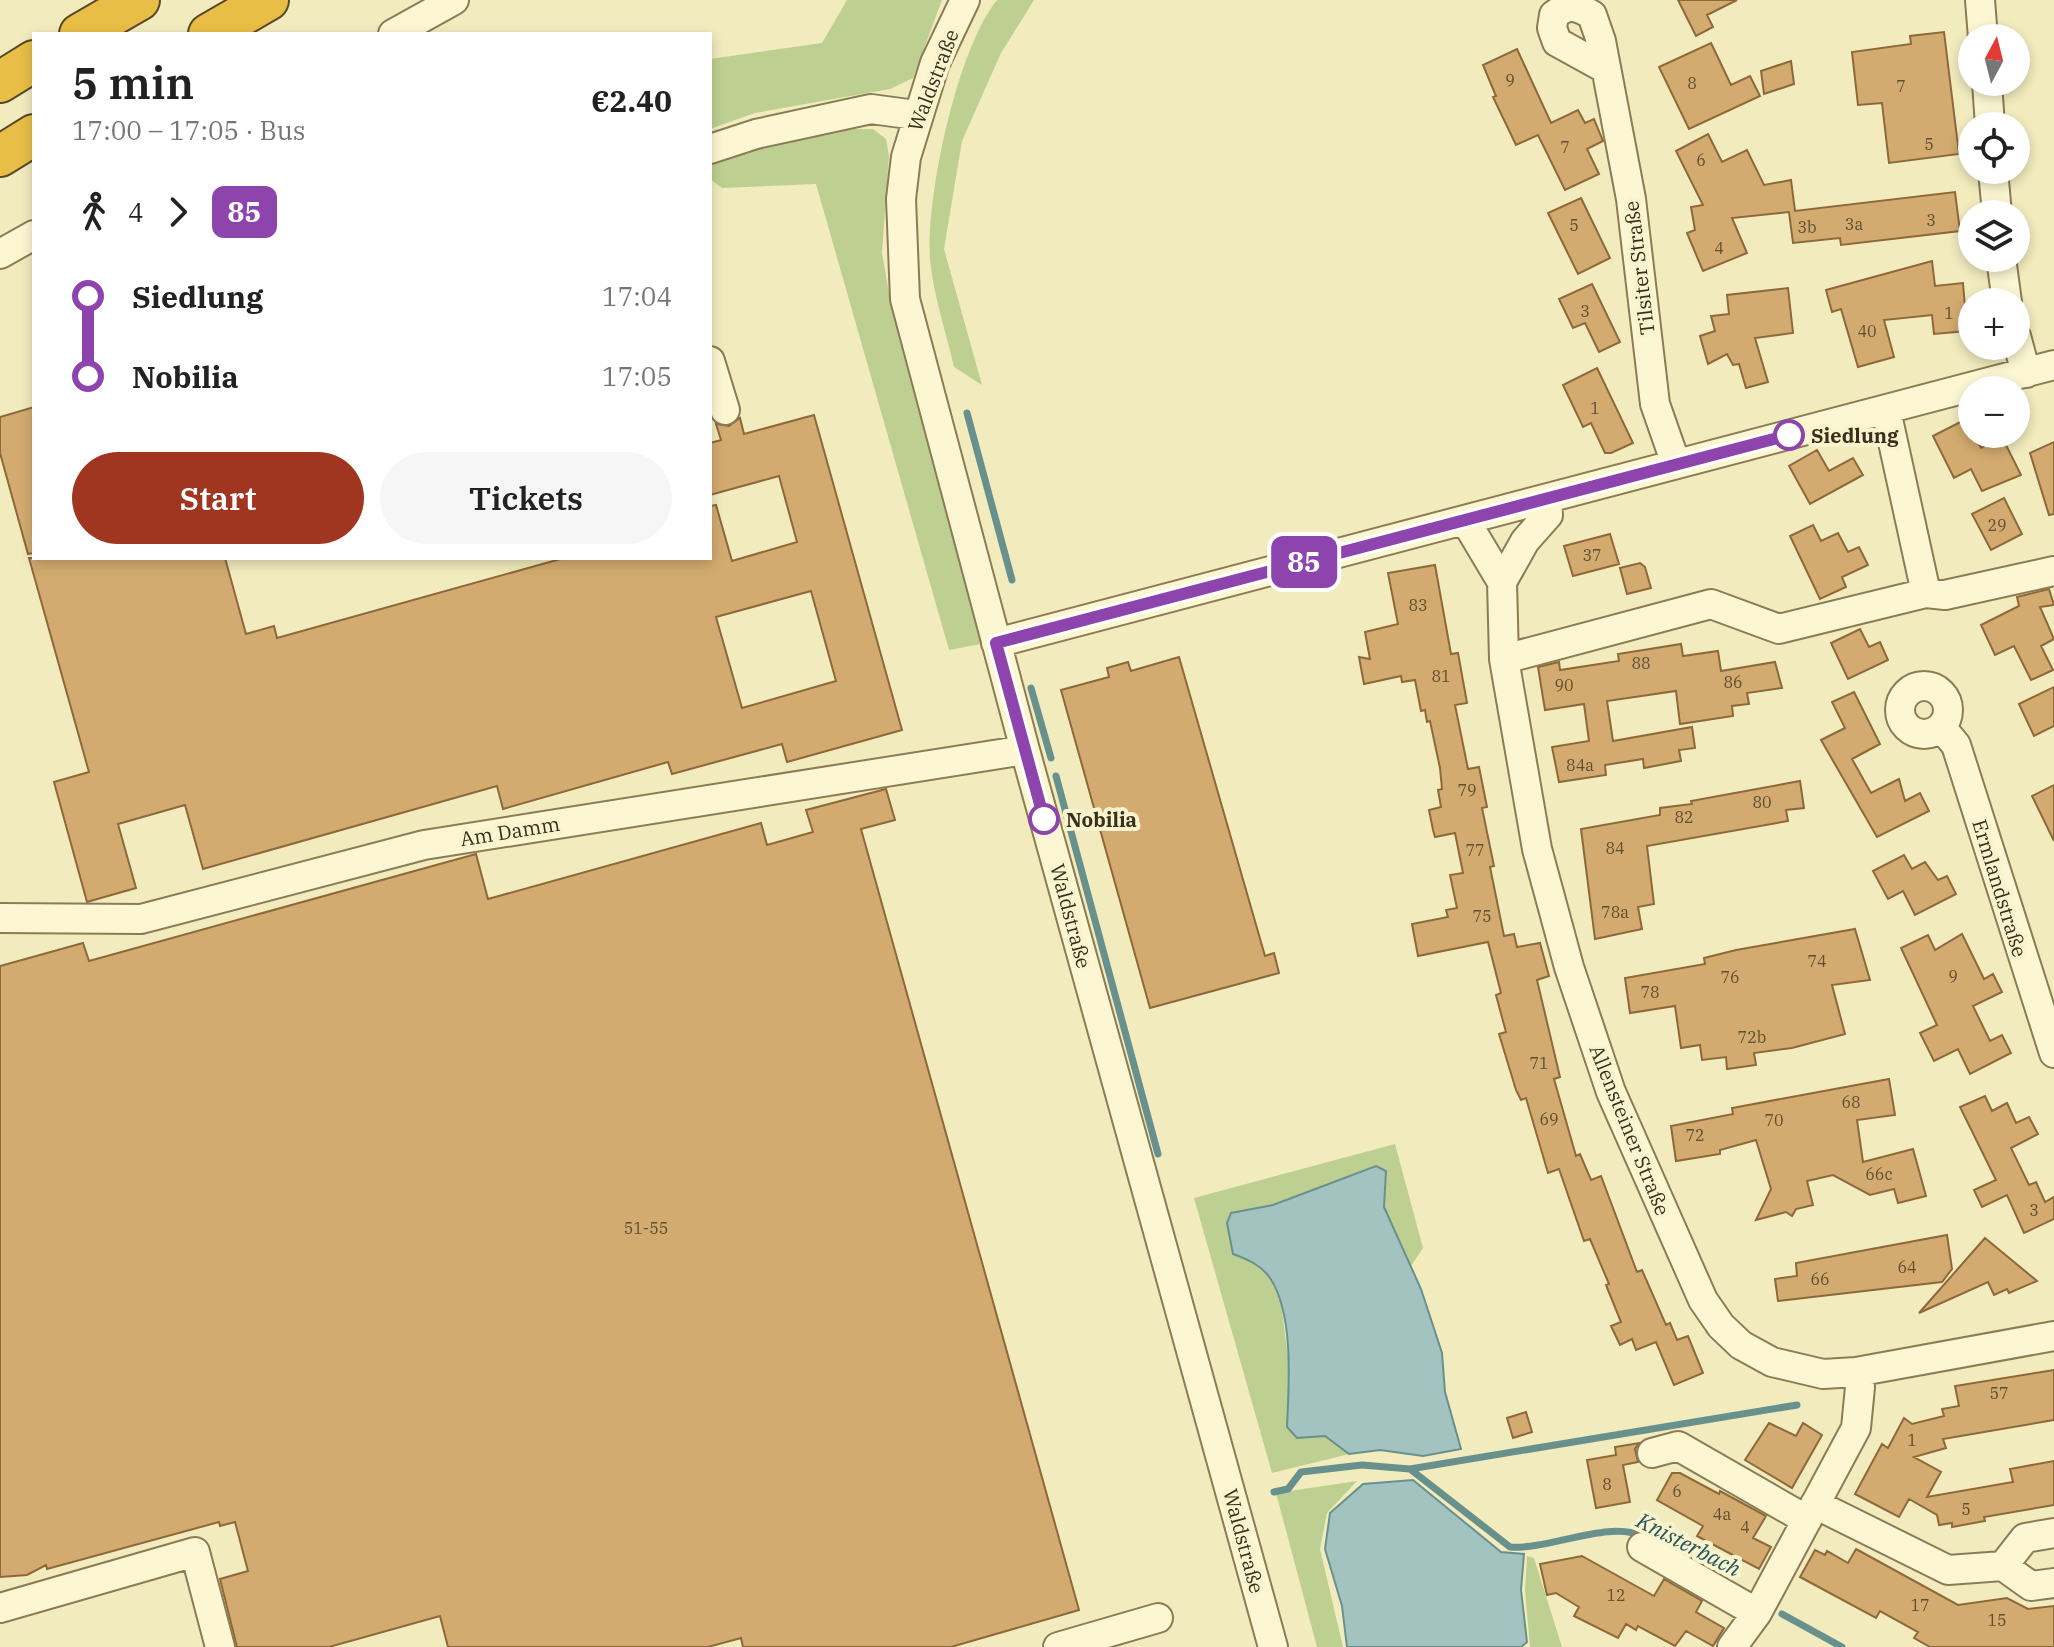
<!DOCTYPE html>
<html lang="en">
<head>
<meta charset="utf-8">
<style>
  :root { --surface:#fff; --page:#f6f6f6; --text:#222; --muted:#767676; --accent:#a03520 }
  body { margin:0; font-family:"IBM Plex Serif",serif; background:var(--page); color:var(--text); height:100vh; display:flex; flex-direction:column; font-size:30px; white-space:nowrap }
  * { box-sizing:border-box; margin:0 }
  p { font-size:26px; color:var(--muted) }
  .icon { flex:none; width:44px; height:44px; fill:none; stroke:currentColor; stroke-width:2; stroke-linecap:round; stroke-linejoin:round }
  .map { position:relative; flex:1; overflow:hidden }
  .sheet { position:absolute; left:32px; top:32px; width:680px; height:528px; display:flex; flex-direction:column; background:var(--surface); border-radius:0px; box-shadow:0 4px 12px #0003 }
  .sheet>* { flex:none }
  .badge { padding:0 16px; border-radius:12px; font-size:28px; line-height:52px }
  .needle { width:52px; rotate:7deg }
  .tools { position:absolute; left:1958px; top:24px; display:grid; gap:16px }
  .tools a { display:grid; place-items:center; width:72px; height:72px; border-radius:50%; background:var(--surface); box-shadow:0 4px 12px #0003; font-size:40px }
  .map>.badge { position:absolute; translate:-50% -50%; box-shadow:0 0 0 4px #fff }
  .legs { display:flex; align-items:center; gap:12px; height:88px; padding:0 40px; font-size:26px }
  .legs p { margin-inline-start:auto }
  .overview { display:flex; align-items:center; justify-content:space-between; height:136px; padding:0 40px }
  h1 { font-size:44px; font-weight:600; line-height:60px }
  .cta { display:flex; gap:16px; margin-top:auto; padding:16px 40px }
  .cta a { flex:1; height:92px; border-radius:48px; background:var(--accent); color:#fff; font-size:32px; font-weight:600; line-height:92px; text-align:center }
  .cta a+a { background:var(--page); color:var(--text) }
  ul { padding:0 40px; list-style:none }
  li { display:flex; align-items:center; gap:28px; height:80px; font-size:30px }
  li i { display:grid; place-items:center; width:12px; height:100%; margin:0 10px; background:currentColor }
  li i::after { content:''; width:20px; height:20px; margin:-10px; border:6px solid; border-radius:50%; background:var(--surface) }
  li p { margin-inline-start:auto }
  li:first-child i { background:linear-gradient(#0000 50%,currentColor 0) }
  li:last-child i { background:linear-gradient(currentColor 50%,#0000 0) }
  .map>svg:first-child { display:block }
  .green { fill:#bed091 }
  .water { fill:#a2c3bf; stroke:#68918e; stroke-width:2 }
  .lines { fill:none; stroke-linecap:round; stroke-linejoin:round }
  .stream { stroke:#68918e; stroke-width:7 }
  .building { fill:#d3ab70; stroke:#8d6939; stroke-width:2; fill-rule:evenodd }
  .minor-casing { stroke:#8b7c55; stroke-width:32 }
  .highway-casing { stroke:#58482a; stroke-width:44 }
  .minor { stroke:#fcf7d2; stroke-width:28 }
  .highway { stroke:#e9be46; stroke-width:40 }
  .line-1-casing { stroke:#fff; stroke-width:18 }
  .line-1 { stroke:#8e44ad; stroke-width:12 }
  .stop-1-dot { fill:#fff; stroke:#8e44ad; stroke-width:4 }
  .labels { text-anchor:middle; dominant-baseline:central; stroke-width:8; stroke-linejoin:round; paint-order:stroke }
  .number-label { font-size:16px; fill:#604e30 }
  .street-label { font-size:20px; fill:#392f1b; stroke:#f8f4ce }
  .stop-label { font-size:20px; font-weight:bold; fill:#392f1b; stroke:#f8f4ce; text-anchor:start }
  .water-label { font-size:22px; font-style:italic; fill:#29555b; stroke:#f8f4ce }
</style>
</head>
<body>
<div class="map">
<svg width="2054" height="1647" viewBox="0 0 2054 1647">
  <rect width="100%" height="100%" fill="#f2ebbe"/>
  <path class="green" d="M847,0H942L913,78L890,89L755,113L710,129V59L822,43Z
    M997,0H1034L1001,53L962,141L944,249L982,385L954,367C946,332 933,294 930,259C926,196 957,49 997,0Z
    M854,129H873L886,139L889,156L882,253L891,304L981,644L949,650L816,184L722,188L710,179V164L760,147Z
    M1395,1144L1423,1248L1411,1266L1384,1207L1386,1171L1376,1166L1273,1205L1231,1213L1251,1261L1269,1276L1281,1303L1290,1373L1287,1427L1297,1438L1325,1436L1349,1454L1272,1473L1194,1198Z
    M1357,1481L1327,1513L1320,1549L1343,1647H1317L1276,1493Z
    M1527,1556L1534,1558L1562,1647H1530L1525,1590Z"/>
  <path class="water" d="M1376,1166L1386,1171L1384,1207L1421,1289L1442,1353L1445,1392L1461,1449L1423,1456L1380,1450L1349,1454L1325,1436L1297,1438L1287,1427C1289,1384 1294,1314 1270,1278C1261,1265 1247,1259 1233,1254L1227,1223L1231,1213L1273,1205Z
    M1413,1480L1501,1552L1524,1554L1521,1590L1527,1642L1521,1647H1347L1342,1606L1325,1549L1330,1513L1363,1484Z"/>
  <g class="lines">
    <path class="stream" d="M967,413L1012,580
      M1031,688L1051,758
      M1056,776L1158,1154
      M1410,1469L1797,1405
      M1274,1492L1288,1489L1301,1472L1362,1465L1410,1469L1510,1547C1550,1550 1610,1519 1644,1537
      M1782,1614L1842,1647"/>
  </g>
  <path class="building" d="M1678,0H1737L1707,15L1713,27L1696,36Z
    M1944,32L1959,154L1889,163L1882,103L1858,105L1852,52L1911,44L1910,36Z
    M1711,43L1731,85L1750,76L1760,96L1689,129L1659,67Z
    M1517,49L1551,123L1578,110L1585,123L1594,119L1603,141L1587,149L1599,174L1565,190L1538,135L1516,145L1493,97L1496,96L1483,65Z
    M1791,61L1794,84L1764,94L1761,71Z
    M1708,134L1722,162L1747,150L1764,185L1791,180L1795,211L1955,192L1960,231L1841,245L1840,238L1793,243L1789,212L1732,218L1747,253L1703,271L1687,233L1695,230L1691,207L1703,205L1676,151Z
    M1581,198L1610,258L1578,274L1548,213Z
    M1932,261L1935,286L1963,283L1967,331L1934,334L1932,315L1884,320L1894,357L1858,367L1841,309L1832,312L1826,290Z
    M1592,284L1620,342L1599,352L1585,323L1573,328L1559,299Z
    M1788,288L1793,333L1755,338L1768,382L1746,388L1739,364L1733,365L1727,354L1708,364L1700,336L1715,331L1711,316L1729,314L1727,295Z
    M1597,368L1633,443L1611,453H1605L1591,423L1583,427L1563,385Z
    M34,407V553L28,554L0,453V417Z
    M814,415L902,730L787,762L782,744L672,774L668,762L503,809L497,786L203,869L185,805L118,824L136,888L87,902L54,782L89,772L29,558H225L246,634L274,626L277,638L564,558H710V506L716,505L732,561L797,542L779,476L710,495V443L721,440L716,424L729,426L740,418L744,434ZM811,591L836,681L742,708L716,617Z
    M1966,419L1981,448L2002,437L2021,475L1982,491L1971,469L1954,478L1933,436Z
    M2054,442V514L2049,515L2030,453Z
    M1817,450L1829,471L1853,458L1863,475L1810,504L1789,466Z
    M2004,498L2022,534L1991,550L1972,514Z
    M1813,525L1821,541L1838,533L1848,552L1859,547L1868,565L1842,577L1846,587L1820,599L1790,536Z
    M1610,534L1619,564L1573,576L1564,546Z
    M1640,563L1645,567L1651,588L1627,594L1620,568Z
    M1435,565L1451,654L1458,653L1467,703L1455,705L1468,769L1479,767L1487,807L1482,808L1494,866L1490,867L1504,936L1514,934L1517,947L1540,943L1549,976L1537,980L1560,1077L1554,1079L1576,1156L1580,1154L1591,1180L1601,1176L1637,1272L1642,1270L1666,1325L1670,1323L1677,1340L1688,1336L1703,1373L1674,1385L1656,1342L1636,1350L1632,1339L1620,1345L1611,1326L1621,1322L1606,1285L1609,1284L1590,1239L1584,1241L1559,1169L1548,1173L1526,1098L1521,1100L1516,1090L1499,1034L1506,1032L1496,995L1501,993L1488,942L1418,956L1412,924L1448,917L1446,910L1457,908L1450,875L1463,873L1455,833L1435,837L1433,830L1429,810L1441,807L1438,790L1442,789L1440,768L1430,721L1427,722L1425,710L1421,711L1415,680L1402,682L1401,676L1364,684L1359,657L1370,659L1365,632L1398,624L1388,573Z
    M2049,589L2054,605L2040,607L2054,639L2041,646L2053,670L2031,680L2014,646L1995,655L1981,625L2019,606L2017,597Z
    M1860,629L1869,647L1880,642L1888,660L1848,679L1831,643Z
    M1681,644L1683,656L1718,651L1721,671L1775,662L1782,688L1747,693L1749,704L1732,706L1733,716L1680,724L1676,691L1607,701L1613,741L1692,727L1695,748L1679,750L1681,761L1644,768L1643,759L1605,765L1606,775L1559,782L1552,747L1589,741L1584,704L1545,710L1538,667L1559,662L1560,670L1619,661L1618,654Z
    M1179,657L1265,956L1274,953L1279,973L1150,1008L1061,690L1109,677L1107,668L1128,662L1131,671Z
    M2054,687V726L2034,736L2019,704Z
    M1854,692L1880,744L1852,759L1871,793L1899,779L1905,801L1920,793L1929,811L1877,837L1821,740L1845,728L1832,702Z
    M1800,781L1804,808L1786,810L1788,821L1647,846L1654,904L1638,907L1642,929L1595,939L1581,829L1660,815V808L1692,804L1691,801Z
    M2054,785V841L2032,796Z
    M886,789L895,820L861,829L1079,1610L951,1647H743L741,1638L708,1647H448L440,1616L329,1647H237L220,1579L248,1571L235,1522L220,1526L219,1522L47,1569L46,1565L27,1575L0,1577V966L83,943L89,961L476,854L488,899L761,823L767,845L813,832L806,810Z
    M1904,855L1912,869L1925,862L1938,880L1947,876L1956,894L1915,915L1903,891L1888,899L1873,871Z
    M1855,929L1870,980L1832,985L1845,1034L1792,1048L1754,1053L1756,1065L1727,1069L1726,1057L1702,1060L1700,1045L1681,1048L1675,1006L1630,1013L1625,978L1705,964L1704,958L1736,950Z
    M1962,934L1984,979L1993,974L2002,992L1973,1006L1990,1041L2002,1035L2011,1053L1970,1074L1958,1049L1934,1061L1920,1033L1937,1025L1901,948L1928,935L1935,950Z
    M1889,1079L1895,1115L1857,1120L1863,1162L1913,1149L1926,1196L1898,1203L1894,1189L1870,1195L1833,1175L1807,1181L1813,1205L1796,1209L1792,1216L1786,1212L1756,1220L1771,1189L1756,1140L1720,1150V1154L1676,1161L1671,1126L1733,1114L1732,1108Z
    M1985,1096L1992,1111L2007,1103L2016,1123L2029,1117L2038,1134L2011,1148L2029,1185L2036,1182L2045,1202L2054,1197V1219L2024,1233L2007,1195L1982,1207L1974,1190L1996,1180L1960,1107Z
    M1947,1235L1952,1269L1942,1282L1778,1301L1775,1279L1797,1276L1796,1263Z
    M1985,1238L2037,1281L2009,1293L2007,1289L1994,1295L1988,1282L1919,1313Z
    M2054,1370V1420L1943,1439L1946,1448L1914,1457L1941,1472L1927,1497L2013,1482L2010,1469L2054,1461V1505L1984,1517L1985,1521L1952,1527V1523L1939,1525L1937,1515L1909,1499L1899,1517L1855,1494L1882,1444L1888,1448L1904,1418L1912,1424L1944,1416L1942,1409L1959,1406L1955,1386Z
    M1526,1412L1532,1432L1513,1438L1507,1418Z
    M1769,1423L1796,1436L1803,1423L1822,1435L1792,1488L1745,1460Z
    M1639,1443L1635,1449L1638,1462L1623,1465L1630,1502L1596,1508L1587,1460L1616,1455L1615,1447Z
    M1672,1473H1680L1719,1494L1720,1491L1766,1516L1753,1538L1771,1547L1759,1569L1697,1536L1703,1526L1657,1500Z
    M1856,1549L1958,1605L2007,1598L2028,1609L2054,1606V1647H1930L1914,1638L1918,1632L1880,1611L1876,1618L1800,1577L1815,1550L1825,1555L1827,1551L1848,1563Z
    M1582,1556L1654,1596L1664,1579L1702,1601L1696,1612L1724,1628L1713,1646L1686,1631L1675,1646L1638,1626L1636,1630L1626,1624L1618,1638L1574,1616L1579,1607L1556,1593L1547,1595L1540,1564Z"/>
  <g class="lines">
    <defs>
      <path id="minor" d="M965,0L935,63L906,157L901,199L905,299L1025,750L1273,1647
        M1980,0L1983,38
        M393,34L454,0
        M1606,69L1557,42L1552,28L1554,15C1569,3 1577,6 1592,15L1601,41L1631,199L1655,404L1676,464
        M1987,82L1990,126
        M710,149L756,134L871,109L916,115
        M1993,170L1997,214
        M0,254L34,235
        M2001,258L2007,302
        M2016,336L2026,373
        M710,361L725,410
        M1886,410L1926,593
        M1547,499L1548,515L1525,541L1502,582L1504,659L1537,849L1569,967L1611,1092L1703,1300L1721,1326L1741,1345L1772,1362L1823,1374L1856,1372L2054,1336
        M1465,520L1502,582
        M996,643L2054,365
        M1504,659L1711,604L1779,629L1926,593L1945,595L2054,571
        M1900 710a24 24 0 1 1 48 0a24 24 0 1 1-48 0Z
        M1941,727L1956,745L2054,1053
        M0,918L141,919L424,845L1025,750
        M1652,1453L1678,1446L1807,1520
        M1815,1504L1948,1570L2003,1566L2031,1586L2054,1583
        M1642,1547L1757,1613
        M2003,1566L2025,1538L2054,1533
        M0,1608L195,1552L220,1647
        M1058,1647L1158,1618
        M1732,1647L1757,1613L1856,1428L1860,1387L1856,1372"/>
      <path id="highway" d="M80,34L139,0
        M209,34L268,0
        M0,82L34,61
        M0,156L34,135"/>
    </defs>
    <use href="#minor" class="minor-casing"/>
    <use href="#highway" class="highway-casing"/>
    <use href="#minor" class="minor"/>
    <use href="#highway" class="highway"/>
  </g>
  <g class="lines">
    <defs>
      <path id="line-1" d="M1044,819L996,643L1789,435"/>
    </defs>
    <use href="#line-1" class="line-1-casing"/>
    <use href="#line-1" class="line-1"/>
  </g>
  <g class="stop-1-dot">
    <circle cx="1789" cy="435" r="14"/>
    <circle cx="1044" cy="819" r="14"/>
  </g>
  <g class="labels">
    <g class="number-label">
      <text x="1510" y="80">9</text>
      <text x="1692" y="83">8</text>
      <text x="1901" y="86">7</text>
      <text x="1929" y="144">5</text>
      <text x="1565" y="147">7</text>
      <text x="1701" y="160">6</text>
      <text x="1931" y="220">3</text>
      <text x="1854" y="224">3a</text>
      <text x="1574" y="225">5</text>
      <text x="1807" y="227">3b</text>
      <text x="1719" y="248">4</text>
      <text x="1585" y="311">3</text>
      <text x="1949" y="313">1</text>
      <text x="1867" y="331">40</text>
      <text x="1595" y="408">1</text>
      <text x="1997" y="525">29</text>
      <text x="1592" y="555">37</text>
      <text x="1418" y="605">83</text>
      <text x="1641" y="663">88</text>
      <text x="1441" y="676">81</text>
      <text x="1733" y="682">86</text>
      <text x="1564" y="685">90</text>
      <text x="1580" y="765">84a</text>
      <text x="1467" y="790">79</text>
      <text x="1762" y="802">80</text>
      <text x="1684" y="817">82</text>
      <text x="1615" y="848">84</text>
      <text x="1475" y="850">77</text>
      <text x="1615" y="912">78a</text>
      <text x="1482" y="916">75</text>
      <text x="1817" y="961">74</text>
      <text x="1953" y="976">9</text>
      <text x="1730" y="977">76</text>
      <text x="1650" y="992">78</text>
      <text x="1752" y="1037">72b</text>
      <text x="1539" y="1063">71</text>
      <text x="1851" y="1102">68</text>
      <text x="1549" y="1119">69</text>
      <text x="1774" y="1120">70</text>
      <text x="1695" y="1135">72</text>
      <text x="1879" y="1174">66c</text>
      <text x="2034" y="1210">3</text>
      <text x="646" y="1228">51-55</text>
      <text x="1907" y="1267">64</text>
      <text x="1820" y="1279">66</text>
      <text x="1999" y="1393">57</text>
      <text x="1912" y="1440">1</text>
      <text x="1607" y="1484">8</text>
      <text x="1677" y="1491">6</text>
      <text x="1966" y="1509">5</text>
      <text x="1722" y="1514">4a</text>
      <text x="1745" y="1527">4</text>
      <text x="1616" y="1595">12</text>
      <text x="1920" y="1605">17</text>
      <text x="1997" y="1620">15</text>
    </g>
    <g class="street-label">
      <text transform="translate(933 80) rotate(-69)">Waldstraße</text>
      <text transform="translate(1639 268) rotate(-97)">Tilsiter Straße</text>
      <text transform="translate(510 831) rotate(-9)">Am Damm</text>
      <text transform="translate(2000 888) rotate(73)">Ermlandstraße</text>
      <text transform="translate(1071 916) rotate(75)">Waldstraße</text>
      <text transform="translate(1630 1130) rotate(68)">Allensteiner Straße</text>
      <text transform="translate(1244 1541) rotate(75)">Waldstraße</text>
    </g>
    <g class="stop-label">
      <text x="1811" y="435">Siedlung</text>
      <text x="1066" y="819">Nobilia</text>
    </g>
    <g class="water-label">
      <text transform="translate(1689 1544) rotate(27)">Knisterbach</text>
    </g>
  </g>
</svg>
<div class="tools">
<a><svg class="needle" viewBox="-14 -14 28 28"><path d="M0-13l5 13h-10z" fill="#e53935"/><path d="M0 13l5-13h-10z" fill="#767676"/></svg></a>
<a><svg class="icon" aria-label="locate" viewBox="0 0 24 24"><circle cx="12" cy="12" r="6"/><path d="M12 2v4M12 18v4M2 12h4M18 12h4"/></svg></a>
<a><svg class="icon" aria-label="layers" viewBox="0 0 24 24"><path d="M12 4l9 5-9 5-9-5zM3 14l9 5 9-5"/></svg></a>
<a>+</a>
<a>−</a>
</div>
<b class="badge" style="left:1304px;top:562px;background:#8e44ad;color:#fff">85</b>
<section class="sheet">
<div class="overview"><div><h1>5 min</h1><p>17:00 – 17:05 · Bus</p></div><b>€2.40</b></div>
<div class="legs"><svg class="icon" aria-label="walk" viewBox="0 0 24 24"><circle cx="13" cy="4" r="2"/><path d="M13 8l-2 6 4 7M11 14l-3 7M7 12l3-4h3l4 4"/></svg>4<svg class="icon" aria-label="forward" viewBox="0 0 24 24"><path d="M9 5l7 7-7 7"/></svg><b class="badge" style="background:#8e44ad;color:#fff">85</b></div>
<ul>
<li><i style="color:#8e44ad"></i><b>Siedlung</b><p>17:04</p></li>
<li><i style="color:#8e44ad"></i><b>Nobilia</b><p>17:05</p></li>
</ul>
<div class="cta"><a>Start</a><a>Tickets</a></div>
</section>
</div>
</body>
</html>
